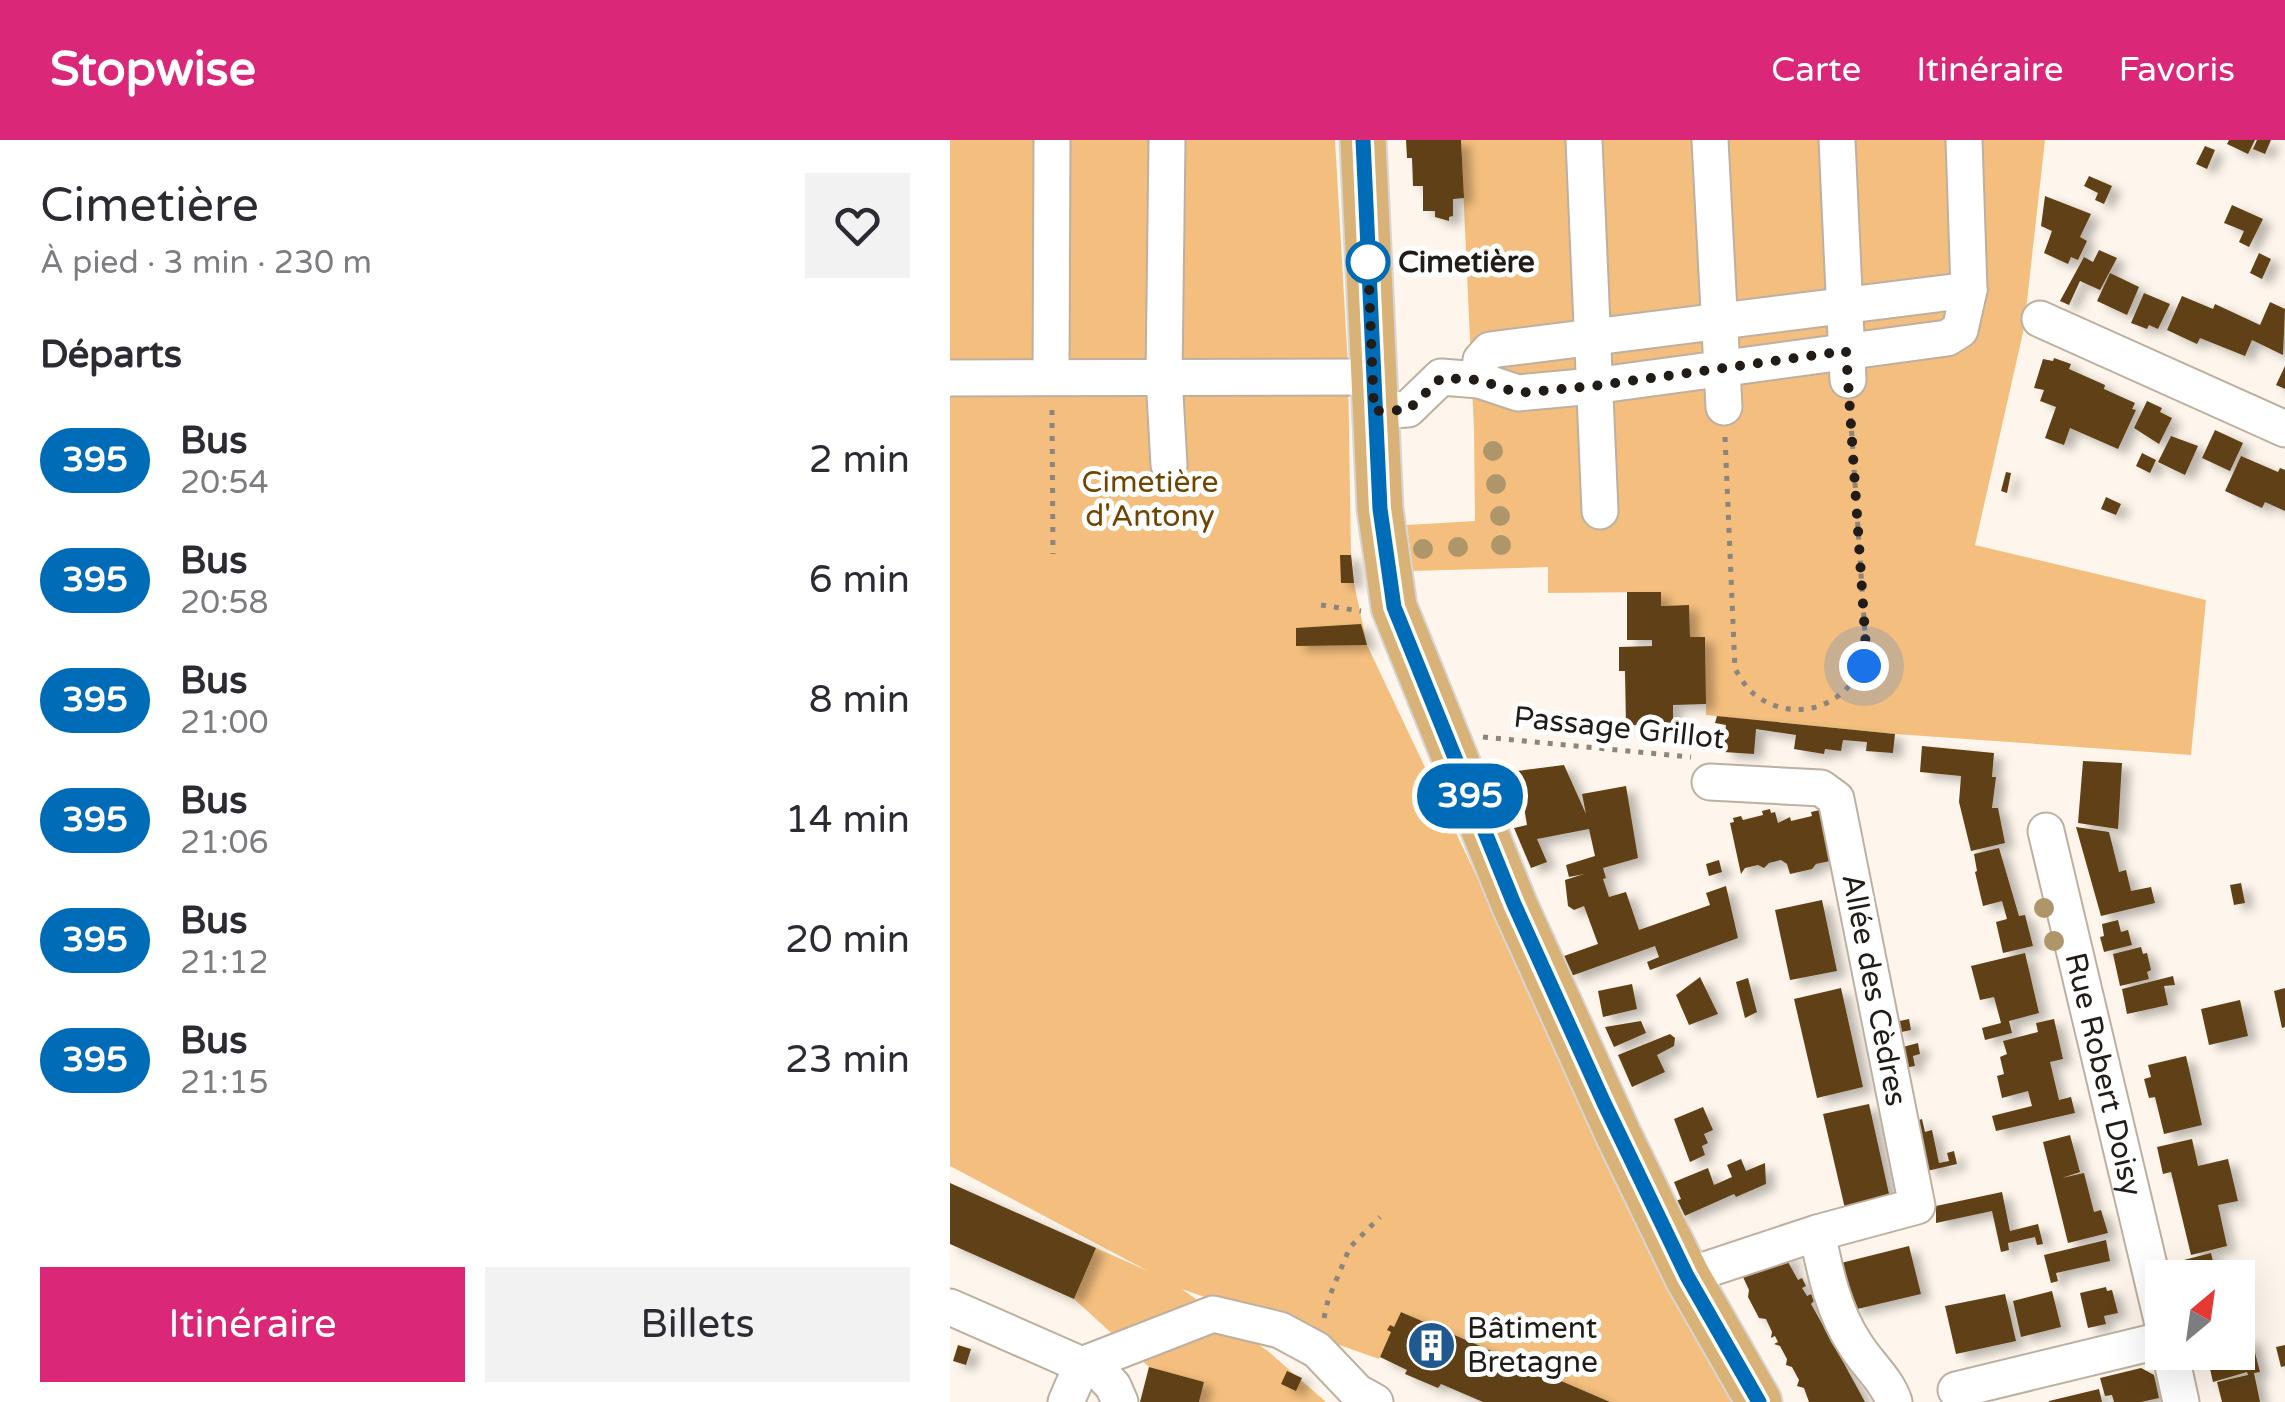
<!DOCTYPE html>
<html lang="fr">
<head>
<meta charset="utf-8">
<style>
  :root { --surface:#fff; --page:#f2f2f3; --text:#2b2b33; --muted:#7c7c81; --accent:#db2777 }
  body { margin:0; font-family:"Varela Round",sans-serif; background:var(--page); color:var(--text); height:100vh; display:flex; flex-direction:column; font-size:38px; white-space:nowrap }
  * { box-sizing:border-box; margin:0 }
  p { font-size:32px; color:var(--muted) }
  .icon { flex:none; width:55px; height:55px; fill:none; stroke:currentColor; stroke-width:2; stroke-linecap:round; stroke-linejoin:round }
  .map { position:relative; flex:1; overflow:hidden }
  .sheet { display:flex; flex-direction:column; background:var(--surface); width:950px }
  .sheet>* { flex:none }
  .badge { padding:0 20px; border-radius:32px; font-size:35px; line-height:65px }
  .needle { width:65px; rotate:29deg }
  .buttons { position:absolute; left:1195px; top:1120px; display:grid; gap:20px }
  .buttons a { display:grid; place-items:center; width:110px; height:110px; border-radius:0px; background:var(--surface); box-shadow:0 10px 40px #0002; font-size:50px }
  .you { position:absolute; width:50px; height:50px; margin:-25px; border:8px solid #fff; border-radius:50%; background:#1a73e8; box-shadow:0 0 0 15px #1a73e833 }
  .map>.badge { position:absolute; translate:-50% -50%; box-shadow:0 0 0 5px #fff }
  h2 { padding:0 40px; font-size:38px; line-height:90px }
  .round { display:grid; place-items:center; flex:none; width:105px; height:105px; border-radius:0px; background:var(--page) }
  .headline { display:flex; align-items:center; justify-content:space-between; height:170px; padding:0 40px }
  h1 { font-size:48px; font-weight:600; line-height:75px }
  .action { display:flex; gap:20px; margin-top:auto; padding:20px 40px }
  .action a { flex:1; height:115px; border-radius:0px; background:var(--accent); color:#fff; font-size:40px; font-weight:600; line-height:115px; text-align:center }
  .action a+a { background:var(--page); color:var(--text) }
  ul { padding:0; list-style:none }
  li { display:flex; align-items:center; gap:30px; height:120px; padding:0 40px }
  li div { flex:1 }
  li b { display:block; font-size:38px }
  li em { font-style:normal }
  li .badge { min-width:110px; font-weight:700; text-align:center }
  header { display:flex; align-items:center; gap:60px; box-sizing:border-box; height:140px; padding:0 50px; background:var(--accent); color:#fff }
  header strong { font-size:48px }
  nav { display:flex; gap:55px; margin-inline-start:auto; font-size:35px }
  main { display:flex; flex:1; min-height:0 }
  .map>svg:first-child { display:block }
  .green { fill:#f4bf7e }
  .building { fill:#614012; filter:url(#shadow) }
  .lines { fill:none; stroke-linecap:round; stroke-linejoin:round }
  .minor-casing { stroke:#bdb0a0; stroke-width:39 }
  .major-casing { stroke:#d7d6d5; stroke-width:49 }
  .path { stroke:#8b857d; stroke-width:5; stroke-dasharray:5 8; stroke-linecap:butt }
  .minor { stroke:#fff; stroke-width:35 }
  .major { stroke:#d8b277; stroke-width:45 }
  .tree { fill:#af956a }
  .line-casing { stroke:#fff; stroke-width:22 }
  .line { stroke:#006cb8; stroke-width:15 }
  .walk { stroke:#211c17; stroke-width:10; stroke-dasharray:0 18 }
  .stop-dot { fill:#fff; stroke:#006cb8; stroke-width:5 }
  .labels { text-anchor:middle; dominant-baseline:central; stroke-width:10; stroke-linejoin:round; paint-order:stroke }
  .stop-label { font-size:30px; font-weight:bold; fill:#211c17; stroke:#fff; text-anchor:start }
  .park-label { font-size:30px; fill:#6f4500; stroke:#fff }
  .street-label { font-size:30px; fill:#211c17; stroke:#fff }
  .poi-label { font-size:30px; fill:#211c17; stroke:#fff; text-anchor:start }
</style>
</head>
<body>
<header>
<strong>Stopwise</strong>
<nav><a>Carte</a><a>Itinéraire</a><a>Favoris</a></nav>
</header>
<main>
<section class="sheet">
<div class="headline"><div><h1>Cimetière</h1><p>À pied · 3 min · 230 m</p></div><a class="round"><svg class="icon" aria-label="heart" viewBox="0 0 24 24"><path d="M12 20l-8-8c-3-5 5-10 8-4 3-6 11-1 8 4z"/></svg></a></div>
<h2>Départs</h2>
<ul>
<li><span class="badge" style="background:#006cb8;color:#fff">395</span><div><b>Bus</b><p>20:54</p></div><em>2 min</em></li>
<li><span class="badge" style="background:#006cb8;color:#fff">395</span><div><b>Bus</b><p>20:58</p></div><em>6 min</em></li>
<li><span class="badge" style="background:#006cb8;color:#fff">395</span><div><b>Bus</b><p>21:00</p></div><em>8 min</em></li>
<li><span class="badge" style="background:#006cb8;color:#fff">395</span><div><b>Bus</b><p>21:06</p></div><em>14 min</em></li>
<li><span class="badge" style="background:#006cb8;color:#fff">395</span><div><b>Bus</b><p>21:12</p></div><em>20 min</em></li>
<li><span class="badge" style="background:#006cb8;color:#fff">395</span><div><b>Bus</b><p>21:15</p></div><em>23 min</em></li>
</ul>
<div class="action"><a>Itinéraire</a><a>Billets</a></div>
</section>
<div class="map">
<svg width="1335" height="1262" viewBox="0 0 1335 1262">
  <defs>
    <filter id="shadow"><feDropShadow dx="9" dy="5.5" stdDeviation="5" flood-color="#0004"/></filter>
  </defs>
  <rect width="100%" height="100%" fill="#fef6ec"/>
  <path class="green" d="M0,0H385L398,225L401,415L404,443L417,505L718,1140L790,1262H660L451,1172L429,1219L232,1149L319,1212L376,1262H249L254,1242L199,1227L124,1159L146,1108L198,1131L0,1026Z
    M511,0H1095L1074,188L1025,405L1256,460L1241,615L945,594L756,575L755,497H740L739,465L711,466L710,452L598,453V427L462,431L457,385L525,381L524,289Z"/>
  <path class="building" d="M456,0H511L514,58L503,59V76L499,77V81L485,77V71H473V46H463L462,18H457Z
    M1279,0H1305L1298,14L1277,4Z
    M1307,0H1321L1315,14L1303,9Z
    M1255,6L1265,10L1257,29L1246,24Z
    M1139,36L1162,46L1154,64L1145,60L1148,53L1134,46Z
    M1095,56L1141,74L1130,97L1137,101L1128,120L1121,117L1118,124L1094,113L1102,91L1091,86Z
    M1282,65L1313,79L1299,107L1289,102L1294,91L1274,83Z
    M1149,110L1167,118L1150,150L1130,141L1119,165L1110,161L1134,117L1143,122Z
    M1309,113L1321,119L1312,139L1300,133Z
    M1160,133L1189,147L1177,175L1147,161Z
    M1194,153L1220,164L1208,189L1199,185L1197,189L1181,183Z
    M1232,156L1263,169L1265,164L1310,185L1320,162L1335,169L1333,215L1302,200L1295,216L1250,198L1247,204L1217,190Z
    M1104,218L1121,224L1119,229L1155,245L1154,249L1185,263L1182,269L1186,270L1168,309L1120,288L1114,305L1095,298L1106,267L1090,261L1094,250L1084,248L1093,219L1103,221Z
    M1335,226V249L1326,245Z
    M1197,261L1212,268L1210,272L1222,278L1209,304L1184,288Z
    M1265,290L1293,303L1280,331L1252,318Z
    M1221,296L1248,306L1235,335L1208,322Z
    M1192,313L1206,320L1200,333L1186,326Z
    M1291,316L1328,332L1330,328L1335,330V371L1315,362L1312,368L1275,351Z
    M1056,332L1061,333L1057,353L1051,351Z
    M1156,357L1171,364L1166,375L1151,369Z
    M390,415H401L404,443H391Z
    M677,452H711V466L739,465L740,497H755L756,564L723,565V585H676L675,531H669V507L702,506V500H677Z
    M411,484L417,505L346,506V488Z
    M767,576L945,594L943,613L916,611L917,602L893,600L891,611L875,609L874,614L844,609L846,595L806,589L804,614L774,612L776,585L765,583Z
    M972,606L1044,613L1042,637H1046L1042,668H1048L1055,703L1021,711L1009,662L1011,636L970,632Z
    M1133,621L1172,623L1168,689L1128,683Z
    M614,625L636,674L632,654L676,646L688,718L653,728L656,738L653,739L659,757L676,752L689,790L760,765L756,753L776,746L788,798L700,830L697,822L709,817L705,806L621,836L614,816L648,804L634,766L624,770L618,766L615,740L634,734L619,737L616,725L645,716L639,689L587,699L597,722L581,728L564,688L577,685L572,655L562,657L551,633Z
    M820,669L821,673L825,672L828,683L840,677L841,681L862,676L861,672L870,670V674L875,673L886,724L880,721L866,724L862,729L840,734L837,724L831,720L819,723L814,728L808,725L795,728L791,734L780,683L784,682L783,678L791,676L793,680L813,675L812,671Z
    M1126,687L1159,692L1169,732L1176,730L1181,751L1201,747L1205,763L1151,776Z
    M1049,708L1069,776L1075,775L1083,806L1053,813L1046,782L1057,779L1052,761L1033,766L1025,732L1027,731L1024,714Z
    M769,720L772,732L759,736L756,724Z
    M1291,743L1295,763L1284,765L1280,745Z
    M872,760L887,831L840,840L825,770Z
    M1168,780L1171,792L1178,790L1182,805L1154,812L1150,797L1154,796L1152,784Z
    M1191,807L1193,814L1197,813L1201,830L1197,832L1199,839L1170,846L1163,814Z
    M1075,813L1089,873L1059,881L1062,893L1035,900L1032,888L1051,883L1044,857L1030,860L1021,826Z
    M1223,836L1225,845L1214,846L1218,865L1177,874L1172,849Z
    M750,837L768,874L739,885L726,855Z
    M798,838L807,872L795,878L786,842Z
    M682,844L687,869L653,877L648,851Z
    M891,848L913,947L867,958L844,859Z
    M1335,848V887L1332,888L1324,851Z
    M1290,860L1298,896L1259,905L1251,869Z
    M959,879L961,890L947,893L945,882Z
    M1104,879L1113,919L1100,922L1109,960L1121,957L1125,973L1046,991L1042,976L1082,966L1078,951L1052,958L1047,936L1054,934L1050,917L1057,914L1053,901L1088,892L1086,883Z
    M691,881L696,893L664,907L655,887Z
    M720,894L725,898L724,906L707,915L715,932L682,947L668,915Z
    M968,903L970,914L963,916L965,926L954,928L949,908Z
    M1236,916L1252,985L1214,994L1205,957L1199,958L1194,939L1201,937L1198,925Z
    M919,964L941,1063L896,1073L873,974Z
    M753,967L763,990L754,994L758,1003L752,1006L755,1015L740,1022L724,979Z
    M972,979L975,992L982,990L989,1023L999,1021L997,1013L1004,1011L1007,1024L977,1031L966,981Z
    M1120,995L1130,1032L1112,1038L1134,1033L1144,1072L1151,1070L1158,1093L1118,1103L1093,1002Z
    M1242,999L1248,1026L1278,1019L1288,1061L1268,1065L1277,1106L1241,1115L1221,1032L1213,1034L1207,1007Z
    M791,1019L796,1031L815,1023L816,1044L786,1057L784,1054L730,1078L723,1062L731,1059L724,1042L758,1028L764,1045L782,1037L777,1025Z
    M0,1043L146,1108L124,1159L0,1104Z
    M1052,1052L1060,1091L1088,1084L1093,1104L1087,1105L1085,1097L1058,1103L1059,1110L1051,1112L1042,1071L986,1083V1066Z
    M1156,1100L1160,1121L1106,1133L1108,1141L1101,1143L1094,1115Z
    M959,1106L971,1154L903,1170L891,1123Z
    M838,1113L842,1120L838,1122L848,1140L852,1138L856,1146L852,1148L857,1156L861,1154L864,1161L861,1164L875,1189L879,1187L883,1194L879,1196L915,1262H859L854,1248L847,1246L849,1240L842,1227L836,1225L837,1219L830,1206L824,1204L828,1202L825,1196L821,1198L822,1192L816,1179L809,1178L798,1157L799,1150L793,1137L786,1136Z
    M1261,1113L1267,1138H1234L1230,1121Z
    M1156,1147L1157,1151L1162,1150L1168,1173L1154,1176L1156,1184L1138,1188L1130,1153Z
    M1102,1151L1111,1187L1071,1197L1063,1161Z
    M1055,1154L1066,1201L1006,1214L995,1166Z
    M451,1172L660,1262H533L491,1244L488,1248L455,1234L457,1230L430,1217L441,1192L437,1190L440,1185L444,1187Z
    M1301,1197L1310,1232L1304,1233L1310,1262H1272L1267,1242L1298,1235L1297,1232L1263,1242L1260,1229L1267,1227L1263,1212H1288V1201Z
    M8,1205L21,1209L16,1225L3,1221Z
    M1335,1205V1226L1331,1227L1326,1207Z
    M199,1227L254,1242L249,1262H190Z
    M1191,1228L1204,1235L1209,1258L1191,1262H1164L1162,1255L1155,1256L1150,1238Z
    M337,1231L352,1238L346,1251L331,1244Z
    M1149,1249L1152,1262H1099V1261Z"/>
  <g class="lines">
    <defs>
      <g id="minor">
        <path d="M217,0L214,237L219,325"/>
        <path d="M634,0L650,371"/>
        <path d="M760,0L774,267"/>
        <path d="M887,0L898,240"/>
        <path d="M1090,179L1335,289"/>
        <path d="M101,237L102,0"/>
        <path d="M0,238L423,237"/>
        <path d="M529,240L531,220L540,210L1019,150"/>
        <path d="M424,271L458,269L491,237L529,240L568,253L643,246L997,198L1010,190L1019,150L1014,0"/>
        <path id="s1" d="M1096,691L1212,1180"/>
        <path d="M867,1093C875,1131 883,1171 905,1204C917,1224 937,1240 944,1262"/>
        <path d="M737,1136L867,1093L967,1066L886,659L871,648L760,642"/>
        <path d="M0,1167L132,1225L263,1174L330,1190L367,1210L407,1252L425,1262"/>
        <path d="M1220,1212L1231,1262"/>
        <path d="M140,1222L163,1246L170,1262"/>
        <path d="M1006,1250L1212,1200"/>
        <path d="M116,1262L132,1225"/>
      </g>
      <path id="major" d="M413,0L430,369L444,467L564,764L669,996L737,1136L809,1262"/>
    </defs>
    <use href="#minor" class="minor-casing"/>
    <use href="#major" class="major-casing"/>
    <path class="path" d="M102,270L103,414
      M775,297L785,529C790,537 796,548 804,554C847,588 908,563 916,509L900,268
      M371,465L411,471
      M533,597L741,617
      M374,1178L378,1160L400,1107L430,1077"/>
    <use href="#minor" class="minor"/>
    <use href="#major" class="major"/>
  </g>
  <g class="tree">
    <circle cx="543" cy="311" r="10"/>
    <circle cx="546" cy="344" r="10"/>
    <circle cx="550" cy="376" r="10"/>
    <circle cx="551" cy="405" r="10"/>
    <circle cx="508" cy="407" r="10"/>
    <circle cx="473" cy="409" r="10"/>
    <circle cx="1094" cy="768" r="10"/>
    <circle cx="1104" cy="801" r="10"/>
  </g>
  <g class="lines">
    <defs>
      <path id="line" d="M413,0L430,369L444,467L564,764L654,963L737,1136L809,1262"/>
    </defs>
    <use href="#line" class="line-casing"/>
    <use href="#line" class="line"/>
    <path class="walk" d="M418,122V118L424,271L458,270L491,238L529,240L568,253L644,246L896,211L916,509L914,526"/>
  </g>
  <defs>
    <symbol id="building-disc" viewBox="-11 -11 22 22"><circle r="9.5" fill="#205990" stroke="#fff"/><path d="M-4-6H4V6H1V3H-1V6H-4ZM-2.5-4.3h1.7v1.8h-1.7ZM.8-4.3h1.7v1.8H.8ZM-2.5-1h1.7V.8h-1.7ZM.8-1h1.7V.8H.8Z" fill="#fff"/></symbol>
  </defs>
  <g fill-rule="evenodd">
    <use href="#building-disc" x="454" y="1178" width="55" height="55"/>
  </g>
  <circle class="stop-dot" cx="418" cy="122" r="20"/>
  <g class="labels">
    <g class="stop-label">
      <text x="448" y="122">Cimetière</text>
    </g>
    <g class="park-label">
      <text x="200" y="342">Cimetière<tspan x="200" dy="34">d'Antony</tspan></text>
    </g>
    <g class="street-label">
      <text transform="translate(669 588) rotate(6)">Passage Grillot</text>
      <text transform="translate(924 850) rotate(79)">Allée des Cèdres</text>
      <text stroke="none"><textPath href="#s1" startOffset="250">Rue Robert Doisy</textPath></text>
    </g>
    <g class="poi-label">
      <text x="517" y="1188">Bâtiment<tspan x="517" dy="34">Bretagne</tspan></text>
    </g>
  </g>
</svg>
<div class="buttons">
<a><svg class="needle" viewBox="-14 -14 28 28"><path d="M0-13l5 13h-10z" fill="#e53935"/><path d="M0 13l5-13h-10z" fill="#7c7c81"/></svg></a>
</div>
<div class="you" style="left:914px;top:526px"></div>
<b class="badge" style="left:520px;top:656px;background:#006cb8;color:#fff">395</b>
</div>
</main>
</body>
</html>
